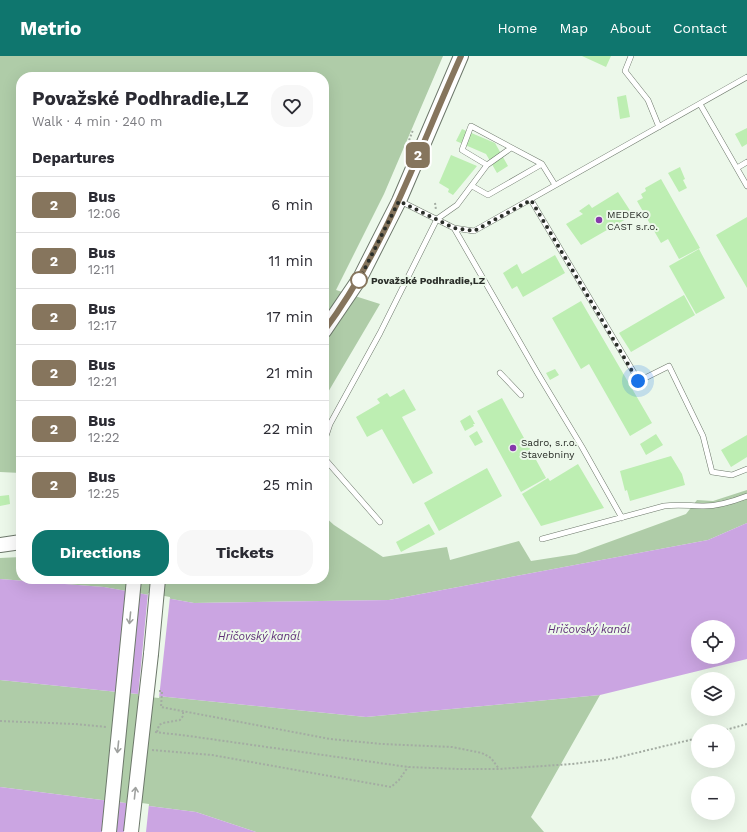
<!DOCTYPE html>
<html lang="en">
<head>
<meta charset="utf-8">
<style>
  :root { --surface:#fff; --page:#f7f7f7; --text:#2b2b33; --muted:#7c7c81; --line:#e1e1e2; --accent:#0f766e }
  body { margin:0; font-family:"Work Sans",sans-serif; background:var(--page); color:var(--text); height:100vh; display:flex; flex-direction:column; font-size:15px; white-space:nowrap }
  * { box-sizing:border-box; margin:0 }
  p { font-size:13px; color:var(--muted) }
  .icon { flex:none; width:22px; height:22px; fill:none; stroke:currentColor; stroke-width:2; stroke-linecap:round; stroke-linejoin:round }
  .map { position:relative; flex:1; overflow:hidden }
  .side { position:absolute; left:16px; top:16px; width:313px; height:512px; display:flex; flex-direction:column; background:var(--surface); border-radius:16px; box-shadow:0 4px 16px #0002 }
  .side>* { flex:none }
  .badge { padding:0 8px; border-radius:6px; font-size:14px; line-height:26px }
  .controls { position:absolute; left:691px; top:564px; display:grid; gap:8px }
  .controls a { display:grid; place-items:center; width:44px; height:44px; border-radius:50%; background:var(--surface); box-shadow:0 4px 16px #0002; font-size:20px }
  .you { position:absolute; width:20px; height:20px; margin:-10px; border:3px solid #fff; border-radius:50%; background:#1a73e8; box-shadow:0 0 0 6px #1a73e833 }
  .map>.badge { position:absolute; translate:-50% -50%; box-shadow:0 0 0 2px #fff }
  h2 { padding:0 16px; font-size:15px; line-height:36px }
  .round { display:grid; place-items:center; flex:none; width:42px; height:42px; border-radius:16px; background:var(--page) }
  .head { display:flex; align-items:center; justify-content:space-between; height:68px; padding:0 16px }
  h1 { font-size:19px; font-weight:700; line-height:30px }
  .button { display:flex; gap:8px; margin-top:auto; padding:8px 16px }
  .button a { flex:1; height:46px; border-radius:16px; background:var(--accent); color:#fff; font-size:16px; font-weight:700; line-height:46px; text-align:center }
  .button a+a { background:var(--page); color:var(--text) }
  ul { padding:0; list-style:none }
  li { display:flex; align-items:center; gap:12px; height:56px; padding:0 16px; border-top:1px solid var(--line) }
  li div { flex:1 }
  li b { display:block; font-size:15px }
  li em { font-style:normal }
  li .badge { min-width:44px; font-weight:700; text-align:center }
  header { display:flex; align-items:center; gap:24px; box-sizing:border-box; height:56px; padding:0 20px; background:var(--accent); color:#fff }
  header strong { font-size:19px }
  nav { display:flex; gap:22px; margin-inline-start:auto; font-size:14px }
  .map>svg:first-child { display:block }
  .green { fill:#afcca8 }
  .water { fill:#cba5e2; fill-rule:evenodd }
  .pier { fill:#ecf8ea }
  .building { fill:#bdeeb2 }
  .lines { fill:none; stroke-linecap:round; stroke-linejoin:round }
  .lane-casing { stroke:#6d786b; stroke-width:6 }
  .secondary-casing { stroke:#6d786b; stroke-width:16 }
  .path { stroke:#a3aca2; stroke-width:2; stroke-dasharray:2 2; stroke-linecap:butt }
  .lane { stroke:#fff; stroke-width:5 }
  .secondary { stroke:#fff; stroke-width:14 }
  .secondary-bridge-casing { stroke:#6d786b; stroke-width:16; stroke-linecap:butt }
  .secondary-bridge { stroke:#fff; stroke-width:14 }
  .oneway { stroke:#9fa19f }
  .line-casing { stroke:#fff; stroke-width:9 }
  .line { stroke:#86755d; stroke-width:6 }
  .walk { stroke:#2a2e29; stroke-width:4; stroke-dasharray:0 7.2 }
  .poi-dot { fill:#863aab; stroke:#ecf8ea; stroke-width:1.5 }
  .stop-dot { fill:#fff; stroke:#86755d; stroke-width:2 }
  .labels { text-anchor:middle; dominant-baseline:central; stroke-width:4; stroke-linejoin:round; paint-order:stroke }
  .poi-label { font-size:10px; fill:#2a2e29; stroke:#ecf8ea; text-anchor:start }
  .stop-label { font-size:10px; font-weight:bold; fill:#2a2e29; stroke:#ecf8ea; text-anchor:start }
  .water-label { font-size:11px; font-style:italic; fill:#5f2f78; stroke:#ecf8ea }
</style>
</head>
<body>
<header>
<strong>Metrio</strong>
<nav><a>Home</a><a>Map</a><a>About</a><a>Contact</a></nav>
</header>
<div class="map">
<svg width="747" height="776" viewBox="0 0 747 776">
  <rect width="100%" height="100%" fill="#ecf8ea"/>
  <path class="green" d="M0,0H443L384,138L336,234L380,248L324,343V21H21V417L0,416Z
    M747,434V467L708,484L389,544L194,547L104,531L0,523V502L21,501V523H324V460L334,469L383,501L447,491L450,504L519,485L531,505L576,498L686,458L697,444L713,445Z
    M0,624L366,661L600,639L531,761L544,776H256L196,756L0,731Z"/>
  <path class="water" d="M747,467V603L600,639L366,661L0,624V523L104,531L194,547L389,544L708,484ZM698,571H728V601H698Z
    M0,731L196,756L256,776H0Z"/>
  <path class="pier" d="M148,537L170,541L159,642L138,640Z
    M127,745L149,748L146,776H124Z"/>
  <path class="building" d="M582,0H611L606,11Z
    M626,39L630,61L620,63L617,41Z
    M747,72V88L742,91L735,78Z
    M462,73L495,87L508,110L497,117L486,98L456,85Z
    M451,99L477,110L453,139L448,136L449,133L439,127Z
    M680,111L685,123L683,124L687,132L679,136L668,117Z
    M661,123L700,192L679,203L668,183L661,187L637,145L643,142L641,138L646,135L645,132Z
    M618,136L633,159L581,189L566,168L583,158L579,155L589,148L592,152Z
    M747,161V232L716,179Z
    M699,193L725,242L696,258L669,210Z
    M555,199L565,217L523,241L517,230L512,233L503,217L517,208L522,218Z
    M684,239L695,259L631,296L619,277Z
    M581,245L652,367L630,380L589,308L581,313L552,262Z
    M555,313L559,319L550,324L546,317Z
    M404,333L416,354L402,361L433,417L413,428L382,373L367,381L356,361L380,347L377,343L387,337L390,341Z
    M502,342L546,422L521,436L477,355Z
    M470,359L475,368H473L474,370L465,375L460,365Z
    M477,375L483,386L475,390L469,380Z
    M656,378L663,389L646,399L640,388Z
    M747,379V401L731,411L721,394Z
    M671,400L682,418L685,429L630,445L627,434L625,435L620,415Z
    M578,408L604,452L541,470L522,438L548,422L550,425Z
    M487,412L502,440L439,475L424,447Z
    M9,439L10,448L0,450V440Z
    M429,468L435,478L401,496L396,486Z"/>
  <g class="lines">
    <defs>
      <path id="lane" d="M631,0L625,15L648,44L659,71
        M700,48L747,130
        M487,109L462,94L471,70L542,108L555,129
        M737,112L747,106
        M472,130L488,139L542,108
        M531,144L639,325L669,310L703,380L712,416L732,419L747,413
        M400,145L454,172L474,175L747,21
        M454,172L538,318L582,391L622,462
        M500,317L521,339
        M324,386L330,368L380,277L437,163L457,149L487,109L511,92
        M324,402L380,466
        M542,483L664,450C678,448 691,450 704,450C719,450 734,445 747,440"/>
      <path id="secondary" d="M324,275L360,222L399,145L461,0
        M0,489L21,486
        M151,598L158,523"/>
    </defs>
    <use href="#lane" class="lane-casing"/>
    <use href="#secondary" class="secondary-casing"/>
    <path class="path" d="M409,87H408L413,74
      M435,147L436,154
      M159,635H162L161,651L330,683L382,688L452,691L482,697L491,702L499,713
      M0,665L75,668L107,671
      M722,675L747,668
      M155,676L189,680L408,711L459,713H499L572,708L611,703L698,682
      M157,676L159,669L163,667L180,664L183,660V655
      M152,694L212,699L391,731L399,724L408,711"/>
    <use href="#lane" class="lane"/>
    <use href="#secondary" class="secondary"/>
    <defs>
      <path id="secondary-bridge" d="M109,776L134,523
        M131,776L151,598"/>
    </defs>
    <use href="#secondary-bridge" class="secondary-bridge-casing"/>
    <use href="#secondary-bridge" class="secondary-bridge"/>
  </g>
  <defs><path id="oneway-shaft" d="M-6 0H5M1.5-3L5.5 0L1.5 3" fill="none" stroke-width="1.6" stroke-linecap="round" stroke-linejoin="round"/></defs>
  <g class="oneway">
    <use href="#oneway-shaft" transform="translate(130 562) rotate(96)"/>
    <use href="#oneway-shaft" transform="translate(118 691) rotate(96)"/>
    <use href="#oneway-shaft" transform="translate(135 737) rotate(-84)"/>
  </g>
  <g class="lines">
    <defs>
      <path id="line" d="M324,275C386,192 419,93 461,0"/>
    </defs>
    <use href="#line" class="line-casing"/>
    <use href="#line" class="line"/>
    <path class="walk" d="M359,224L399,145L454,172L474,175L531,144L638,325"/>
  </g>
  <g class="poi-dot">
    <circle cx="599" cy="164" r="4"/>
    <circle cx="513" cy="392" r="4"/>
  </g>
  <circle class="stop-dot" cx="359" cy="224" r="8"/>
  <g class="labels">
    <g class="poi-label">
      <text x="607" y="158">MEDEKO<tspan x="607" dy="12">CAST s.r.o.</tspan></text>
      <text x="521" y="386">Sadro, s.r.o.<tspan x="521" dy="12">Stavebniny</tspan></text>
    </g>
    <g class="stop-label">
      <text x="371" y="224">Považské Podhradie,LZ</text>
    </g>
    <g class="water-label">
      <text x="589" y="573">Hričovský kanál</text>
      <text x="259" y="580">Hričovský kanál</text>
    </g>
  </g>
</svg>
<div class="controls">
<a><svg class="icon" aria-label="locate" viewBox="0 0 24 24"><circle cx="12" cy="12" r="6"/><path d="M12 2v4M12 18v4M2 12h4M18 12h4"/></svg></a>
<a><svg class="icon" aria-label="layers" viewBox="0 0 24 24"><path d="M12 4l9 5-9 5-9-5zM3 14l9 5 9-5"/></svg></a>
<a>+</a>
<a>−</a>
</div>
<div class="you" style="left:638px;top:325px"></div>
<b class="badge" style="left:418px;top:99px;background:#86755d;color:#fff">2</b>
<section class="side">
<div class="head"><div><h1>Považské Podhradie,LZ</h1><p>Walk · 4 min · 240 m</p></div><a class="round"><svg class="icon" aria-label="heart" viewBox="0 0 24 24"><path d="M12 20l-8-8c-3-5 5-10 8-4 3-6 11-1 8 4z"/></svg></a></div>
<h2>Departures</h2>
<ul>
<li><span class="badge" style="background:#86755d;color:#fff">2</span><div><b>Bus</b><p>12:06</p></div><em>6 min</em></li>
<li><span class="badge" style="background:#86755d;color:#fff">2</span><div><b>Bus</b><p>12:11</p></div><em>11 min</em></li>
<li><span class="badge" style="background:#86755d;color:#fff">2</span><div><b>Bus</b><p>12:17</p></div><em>17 min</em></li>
<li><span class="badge" style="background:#86755d;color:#fff">2</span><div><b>Bus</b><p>12:21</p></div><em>21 min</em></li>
<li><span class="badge" style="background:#86755d;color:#fff">2</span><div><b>Bus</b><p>12:22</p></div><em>22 min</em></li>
<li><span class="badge" style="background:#86755d;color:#fff">2</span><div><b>Bus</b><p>12:25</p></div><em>25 min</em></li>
</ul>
<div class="button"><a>Directions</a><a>Tickets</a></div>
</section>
</div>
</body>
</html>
